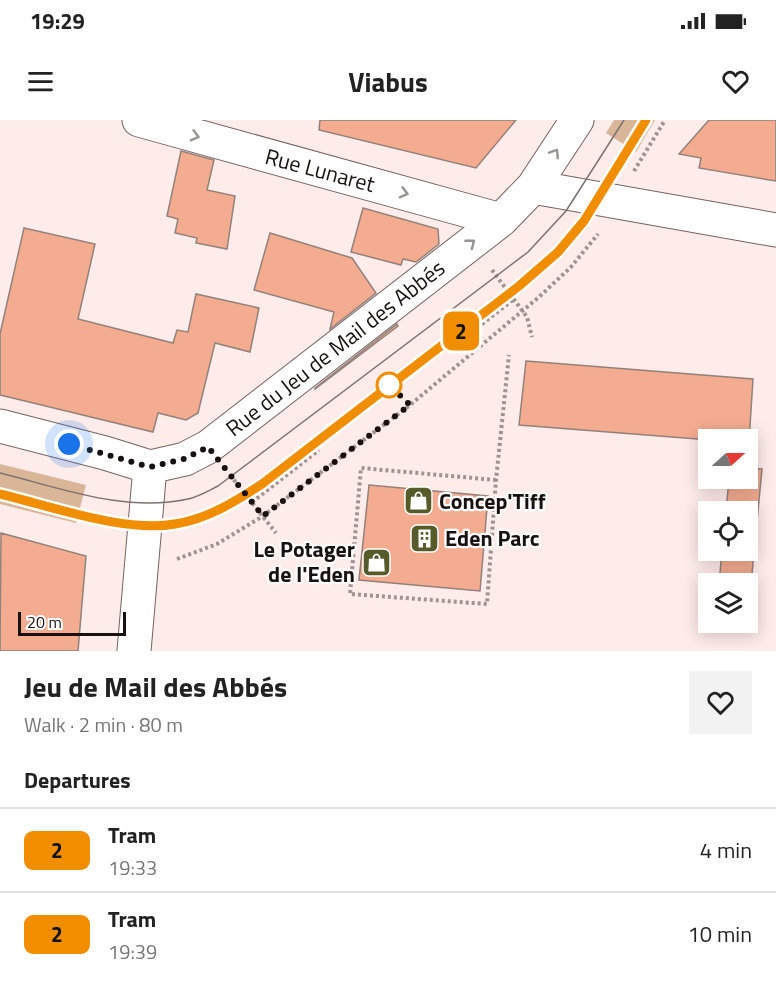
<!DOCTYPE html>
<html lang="en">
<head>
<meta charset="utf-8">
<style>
  :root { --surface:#fff; --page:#f2f2f2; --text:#222; --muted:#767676; --line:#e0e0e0 }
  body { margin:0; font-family:"Titillium Web",sans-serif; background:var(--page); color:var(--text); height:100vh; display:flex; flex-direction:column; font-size:22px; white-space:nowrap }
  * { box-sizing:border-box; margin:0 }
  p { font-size:20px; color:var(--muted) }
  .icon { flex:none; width:33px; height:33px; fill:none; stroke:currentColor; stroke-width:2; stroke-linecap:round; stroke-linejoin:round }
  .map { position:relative; height:531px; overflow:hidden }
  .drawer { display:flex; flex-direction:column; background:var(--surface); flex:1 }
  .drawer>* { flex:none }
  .badge { padding:0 12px; border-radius:9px; font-size:21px; line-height:39px }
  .needle { width:39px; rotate:69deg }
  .tools { position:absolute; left:698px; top:309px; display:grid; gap:12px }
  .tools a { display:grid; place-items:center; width:60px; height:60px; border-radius:0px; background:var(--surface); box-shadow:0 3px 15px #0003; font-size:30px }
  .scale { position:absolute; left:18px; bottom:15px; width:108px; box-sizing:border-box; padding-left:6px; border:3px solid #181110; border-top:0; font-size:16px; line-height:21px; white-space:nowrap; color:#181110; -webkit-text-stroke:4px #fff; paint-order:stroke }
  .you { position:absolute; width:30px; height:30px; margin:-15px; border:4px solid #fff; border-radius:50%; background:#1a73e8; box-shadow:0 0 0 9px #1a73e833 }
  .map>.badge { position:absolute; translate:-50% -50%; box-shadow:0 0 0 3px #fff }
  h2 { padding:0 24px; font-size:22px; line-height:54px }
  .round { display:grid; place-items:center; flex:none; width:63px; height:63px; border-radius:0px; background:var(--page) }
  .overview { display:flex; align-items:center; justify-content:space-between; height:102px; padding:0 24px }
  h1 { font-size:28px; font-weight:700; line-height:45px }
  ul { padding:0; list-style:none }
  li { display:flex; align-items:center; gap:18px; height:84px; padding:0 24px; border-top:2px solid var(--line) }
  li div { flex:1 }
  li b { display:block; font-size:22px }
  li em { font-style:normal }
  li .badge { min-width:66px; font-weight:700; text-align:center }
  .status { display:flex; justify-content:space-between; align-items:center; height:42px; padding:0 30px; background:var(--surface); direction:ltr }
  .status svg { height:16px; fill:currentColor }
  header { display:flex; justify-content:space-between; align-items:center; height:78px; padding:0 24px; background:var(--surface); font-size:27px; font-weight:700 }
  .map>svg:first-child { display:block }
  .green { fill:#dab699 }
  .building { fill:#f3ac90; stroke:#93817a; stroke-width:1.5 }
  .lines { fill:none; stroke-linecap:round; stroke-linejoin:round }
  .street-casing { stroke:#756261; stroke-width:35 }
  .path { stroke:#a09291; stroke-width:4; stroke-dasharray:3 3; stroke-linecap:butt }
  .street { stroke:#fff; stroke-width:33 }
  .tram { stroke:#7d7170; stroke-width:1.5 }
  .oneway { stroke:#979493 }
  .line-casing { stroke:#fff; stroke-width:14 }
  .line { stroke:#f18e00; stroke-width:9 }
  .walk { stroke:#181110; stroke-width:6; stroke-dasharray:0 10.8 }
  .stop-dot { fill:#fff; stroke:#f18e00; stroke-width:3 }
  .labels { text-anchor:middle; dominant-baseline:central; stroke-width:4.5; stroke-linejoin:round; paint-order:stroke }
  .street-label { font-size:22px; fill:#181110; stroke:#fff }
  .poi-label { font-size:22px; font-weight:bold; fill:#181110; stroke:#fff; text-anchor:start }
</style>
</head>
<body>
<div class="status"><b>19:29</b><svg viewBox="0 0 49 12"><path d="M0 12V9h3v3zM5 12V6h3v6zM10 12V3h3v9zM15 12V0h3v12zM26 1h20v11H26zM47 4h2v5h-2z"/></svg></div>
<header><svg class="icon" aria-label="menu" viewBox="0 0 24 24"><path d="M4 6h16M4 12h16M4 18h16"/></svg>Viabus<svg class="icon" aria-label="heart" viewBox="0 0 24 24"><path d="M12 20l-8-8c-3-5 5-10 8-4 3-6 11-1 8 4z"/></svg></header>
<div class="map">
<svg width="776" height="531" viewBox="0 0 776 531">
  <rect width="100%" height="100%" fill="#feecea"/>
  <path class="green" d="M614,0H655L636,32L606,13Z
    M0,344L86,365L76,403L0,384Z"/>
  <path class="building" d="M320,0H516L476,48L319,10Z
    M709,0H776V61L699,48L701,38L679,34Z
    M181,31L214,40L207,70L235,76L227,129L196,123L197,118L175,113L178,99L167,96Z
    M363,88L438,109L439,124L416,142L403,139L401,145L351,132Z
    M24,108L95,124L78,199L173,223L177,210L188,212L196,174L259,188L250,232L215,223L198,293L186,300L158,293L153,312L0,275V214Z
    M270,113L352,138L376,173L330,209L334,192L254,170Z
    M397,204L398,206L315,269V268Z
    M526,241L753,259L749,322L747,320H710L519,305Z
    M747,348L762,349L751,464H719L722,430H747V392H726L729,358H747Z
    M369,365L488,376L480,471L359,460Z
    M1,413L86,436L78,531H0Z"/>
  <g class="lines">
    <defs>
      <path id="street" d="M139,0L501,100
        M533,67L776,110
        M0,306L105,333L150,347
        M150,347L185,339L208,327L501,100L533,67L577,0
        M134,531L150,347"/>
    </defs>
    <use href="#street" class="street-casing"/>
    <path class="path" d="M634,51L665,0
      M492,150L527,197L532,217
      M463,219L514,179
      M230,355L276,413
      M496,360L361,348L350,474L487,484L496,360L509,235
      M252,382L319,330
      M177,439L217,424L263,396L410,285L539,177L571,147L598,114"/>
    <use href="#street" class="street"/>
    <path class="tram" d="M0,353C61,368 125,393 188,379C198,377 208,371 218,366L528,132L566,91L624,0
      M0,374C50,386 125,413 175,404C207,399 235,382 262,364L510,173L558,132L584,101L646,0"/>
  </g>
  <defs><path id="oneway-chevron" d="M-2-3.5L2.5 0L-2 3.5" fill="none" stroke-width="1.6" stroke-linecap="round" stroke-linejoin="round" transform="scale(1.5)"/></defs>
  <g class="oneway">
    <use href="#oneway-chevron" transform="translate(195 16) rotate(15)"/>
    <use href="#oneway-chevron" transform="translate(555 33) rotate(-57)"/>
    <use href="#oneway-chevron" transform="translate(404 73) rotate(15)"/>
    <use href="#oneway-chevron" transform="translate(471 123) rotate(-38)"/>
  </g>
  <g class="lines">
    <defs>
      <path id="line" d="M0,374C50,386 125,413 175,404C207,399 235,382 262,364L519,166L558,132L584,101L646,0"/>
    </defs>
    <use href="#line" class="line-casing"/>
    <use href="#line" class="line"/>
    <path class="walk" d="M69,324L150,347L184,339L208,327L263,396L410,285L389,265"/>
  </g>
  <defs>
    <symbol id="shop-square" viewBox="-11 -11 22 22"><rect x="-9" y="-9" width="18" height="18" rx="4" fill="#565b29" stroke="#fff"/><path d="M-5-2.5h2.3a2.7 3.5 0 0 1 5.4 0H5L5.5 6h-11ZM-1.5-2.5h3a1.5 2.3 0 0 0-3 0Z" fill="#fff"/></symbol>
    <symbol id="building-square" viewBox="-11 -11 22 22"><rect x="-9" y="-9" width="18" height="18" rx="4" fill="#565b29" stroke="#fff"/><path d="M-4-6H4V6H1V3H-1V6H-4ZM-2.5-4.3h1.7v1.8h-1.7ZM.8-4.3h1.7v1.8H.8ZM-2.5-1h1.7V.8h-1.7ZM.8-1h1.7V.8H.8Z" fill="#fff"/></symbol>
  </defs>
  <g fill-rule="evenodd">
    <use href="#shop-square" x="402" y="364" width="33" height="33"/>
    <use href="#building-square" x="408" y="402" width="33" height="33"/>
    <use href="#shop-square" x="360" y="426" width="33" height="33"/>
  </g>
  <circle class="stop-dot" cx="389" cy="265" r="12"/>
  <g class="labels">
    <g class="street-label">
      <text transform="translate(320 50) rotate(15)">Rue Lunaret</text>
      <text transform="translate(335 228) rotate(-38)">Rue du Jeu de Mail des Abbés</text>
    </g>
    <g class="poi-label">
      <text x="439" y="381">Concep'Tiff</text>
      <text x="445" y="418">Eden Parc</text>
      <text x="355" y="429" text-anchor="end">Le Potager<tspan x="355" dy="25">de l'Eden</tspan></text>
    </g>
  </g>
</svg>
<div class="tools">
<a><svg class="needle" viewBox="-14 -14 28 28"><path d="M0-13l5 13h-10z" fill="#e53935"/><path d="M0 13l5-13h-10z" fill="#767676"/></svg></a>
<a><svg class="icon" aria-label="locate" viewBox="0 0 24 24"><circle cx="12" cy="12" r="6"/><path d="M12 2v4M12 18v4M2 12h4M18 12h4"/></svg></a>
<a><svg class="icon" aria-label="layers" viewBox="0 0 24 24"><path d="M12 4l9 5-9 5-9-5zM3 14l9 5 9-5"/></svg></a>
</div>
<div class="scale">20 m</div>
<div class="you" style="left:69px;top:324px"></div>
<b class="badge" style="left:461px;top:211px;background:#f18e00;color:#111">2</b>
</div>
<section class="drawer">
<div class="overview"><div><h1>Jeu de Mail des Abbés</h1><p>Walk · 2 min · 80 m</p></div><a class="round"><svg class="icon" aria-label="heart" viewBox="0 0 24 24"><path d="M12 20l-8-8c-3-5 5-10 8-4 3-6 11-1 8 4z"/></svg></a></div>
<h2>Departures</h2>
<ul>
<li><span class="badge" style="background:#f18e00;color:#111">2</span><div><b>Tram</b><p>19:33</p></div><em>4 min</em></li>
<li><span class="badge" style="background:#f18e00;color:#111">2</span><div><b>Tram</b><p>19:39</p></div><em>10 min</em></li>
</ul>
</section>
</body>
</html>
